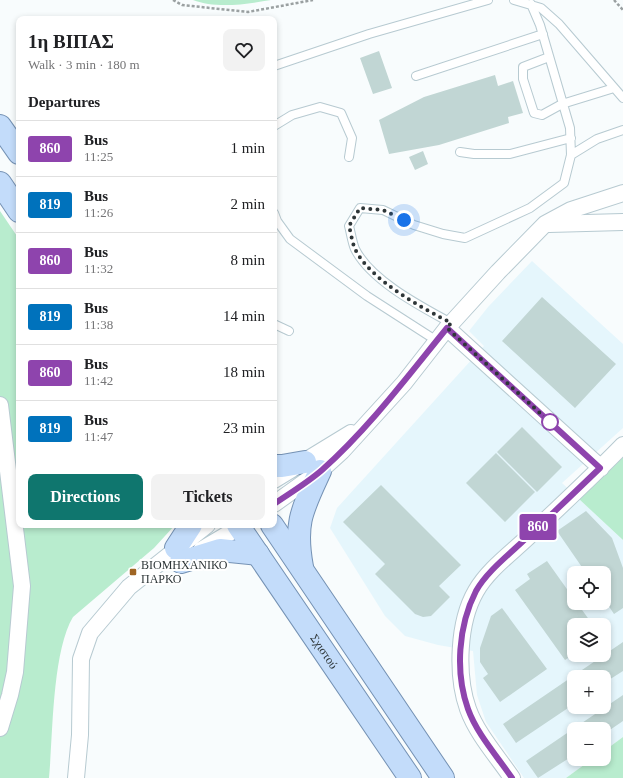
<!DOCTYPE html>
<html lang="en">
<head>
<meta charset="utf-8">
<style>
  :root { --surface:#fff; --page:#f2f2f2; --text:#202124; --muted:#757577; --line:#e0e0e0; --accent:#0f766e }
  body { margin:0; font-family:"Times New Roman",serif; background:var(--page); color:var(--text); height:100vh; display:flex; flex-direction:column; font-size:15px; white-space:nowrap }
  * { box-sizing:border-box; margin:0 }
  p { font-size:13px; color:var(--muted) }
  .icon { flex:none; width:22px; height:22px; fill:none; stroke:currentColor; stroke-width:2; stroke-linecap:round; stroke-linejoin:round }
  .map { position:relative; flex:1; overflow:hidden }
  .panel { position:absolute; left:16px; top:16px; width:261px; height:512px; display:flex; flex-direction:column; background:var(--surface); border-radius:8px; box-shadow:0 2px 6px #0003 }
  .panel>* { flex:none }
  .badge { padding:0 8px; border-radius:3px; font-size:14px; line-height:26px }
  .buttons { position:absolute; left:567px; top:566px; display:grid; gap:8px }
  .buttons a { display:grid; place-items:center; width:44px; height:44px; border-radius:8px; background:var(--surface); box-shadow:0 2px 6px #0003; font-size:20px }
  .you { position:absolute; width:20px; height:20px; margin:-10px; border:3px solid #fff; border-radius:50%; background:#1a73e8; box-shadow:0 0 0 6px #1a73e833 }
  .map>.badge { position:absolute; translate:-50% -50%; box-shadow:0 0 0 2px #fff }
  h2 { padding:0 12px; font-size:15px; line-height:36px }
  .round { display:grid; place-items:center; flex:none; width:42px; height:42px; border-radius:8px; background:var(--page) }
  .head { display:flex; align-items:center; justify-content:space-between; height:68px; padding:0 12px }
  h1 { font-size:19px; font-weight:800; line-height:30px }
  .button { display:flex; gap:8px; margin-top:auto; padding:8px 12px }
  .button a { flex:1; height:46px; border-radius:8px; background:var(--accent); color:#fff; font-size:16px; font-weight:800; line-height:46px; text-align:center }
  .button a+a { background:var(--page); color:var(--text) }
  ul { padding:0; list-style:none }
  li { display:flex; align-items:center; gap:12px; height:56px; padding:0 12px; border-top:1px solid var(--line) }
  li div { flex:1 }
  li b { display:block; font-size:15px }
  li em { font-style:normal }
  li .badge { min-width:44px; font-weight:700; text-align:center }
  .map>svg:first-child { display:block }
  .built { fill:#e5f6fc; fill-rule:evenodd }
  .green { fill:#b8ecce }
  .building { fill:#c1d6d4 }
  .lines { fill:none; stroke-linecap:round; stroke-linejoin:round }
  .lane-casing { stroke:#b7cad1; stroke-width:10 }
  .street-casing { stroke:#b7cad1; stroke-width:18 }
  .primary-casing { stroke:#7592b4; stroke-width:24 }
  .path { stroke:#9aa0a1; stroke-width:2.5; stroke-dasharray:3 2; stroke-linecap:butt }
  .lane { stroke:#fff; stroke-width:8 }
  .street { stroke:#fff; stroke-width:16 }
  .primary { stroke:#c3dcfa; stroke-width:22 }
  .line-casing { stroke:#fff; stroke-width:9 }
  .line { stroke:#8e44ad; stroke-width:6 }
  .walk { stroke:#2e3638; stroke-width:4; stroke-dasharray:0 7.2 }
  .stop-dot { fill:#fff; stroke:#8e44ad; stroke-width:2 }
  .poi-dot { fill:#9f6524; stroke:#fff; stroke-width:1.5 }
  .labels { text-anchor:middle; dominant-baseline:central; stroke-width:4; stroke-linejoin:round; paint-order:stroke }
  .poi-label { font-size:12px; fill:#2e3638; stroke:#fff; text-anchor:start }
  .street-label { font-size:12px; fill:#2e3638; stroke:#fff }
</style>
</head>
<body>
<div class="map">
<svg width="623" height="778" viewBox="0 0 623 778">
  <rect width="100%" height="100%" fill="#f8fcfd"/>
  <path class="built" d="M532,261L623,344V428L562,483L623,540V737L604,751V729H574V759H592L566,778H524L486,722L477,695L473,651L438,645L405,636L385,616L330,528L337,508L484,346L469,331L488,307ZM574,573H604V603H574ZM574,625H604V655H574ZM574,677H604V707H574Z"/>
  <path class="green" d="M193,0H271C247,4 216,9 193,0Z
    M0,211L19,239V525H175L154,548L73,617C52,652 53,735 49,778H0Z
    M623,457V540L579,499Z
    M623,737V778H566L592,759H604V751Z"/>
  <path class="building" d="M379,51L392,88L373,94L360,58Z
    M495,75L498,86L513,81L523,113L508,117L509,123L439,145L389,154L379,120L424,97Z
    M423,151L428,164L415,170L409,157Z
    M542,297L616,364L575,408L502,341Z
    M522,427L562,467L537,492L497,452Z
    M496,453L535,492L505,522L466,483Z
    M381,485L461,565L439,586L450,597L431,616L423,617L415,614L375,574L385,564L343,522Z
    M586,511L612,538L623,568V608L614,614L604,599V573H586L557,531Z
    M547,561L574,599V603H577L593,625H574V654L565,660L515,590L530,579L527,574Z
    M502,608L547,669L500,702L483,678L488,674L480,662V648L491,616Z
    M623,642V671L604,683V677H574V704L516,743L503,724Z
    M623,695V721L604,734V729H574V755L538,778L526,761Z"/>
  <g class="lines">
    <defs>
      <path id="lane" d="M514,0L541,8L559,24L623,98
        M549,57L523,67V79L534,113L542,115L562,104L614,88
        M274,66L369,34L488,0
        M416,76L543,34
        M274,126L292,115L320,107L341,113L352,138L349,157
        M460,152L474,154H510L571,138
        M571,155L597,139L623,130
        M274,213L277,221L290,239L367,296L437,341
        M451,323C422,307 371,281 355,249C352,242 351,233 349,226L360,208L383,210L414,225L443,234L465,238L530,208L564,183L571,155L570,128L540,25L531,4
        M274,324L289,331"/>
      <path id="street" d="M549,224L623,222
        M447,328L601,468
        M0,405L22,586L15,672L10,695L0,728
        M274,480L351,433
        M274,504L320,471L342,451L404,383L447,328L498,272L545,224L571,210L623,193
        M201,550L243,525
        M76,778L80,735L81,659L90,633L129,587L207,525
        M512,778C497,756 477,734 468,709C456,675 458,622 476,591C488,570 510,554 527,538C559,507 592,477 623,445"/>
      <g id="primary">
        <path d="M0,126L19,153"/>
        <path d="M0,183L19,211"/>
        <path d="M274,466H282L305,462"/>
        <path id="s1" d="M238,525L410,778"/>
        <path d="M272,525L443,778"/>
        <path d="M176,548L191,525"/>
        <path d="M181,562L220,550L258,554"/>
        <path d="M302,567C294,523 302,510 320,471"/>
      </g>
    </defs>
    <use href="#lane" class="lane-casing"/>
    <use href="#street" class="street-casing"/>
    <use href="#primary" class="primary-casing"/>
    <path class="path" d="M173,0L182,5L248,12L313,0
      M614,0L623,10"/>
    <use href="#lane" class="lane"/>
    <use href="#street" class="street"/>
    <use href="#primary" class="primary"/>
  </g>
  <g class="lines">
    <defs>
      <path id="line" d="M274,504C290,493 307,483 322,470C369,428 407,377 447,328L600,468C574,493 548,518 521,543C506,557 486,573 476,591C458,626 455,673 468,709C477,734 497,756 512,778"/>
    </defs>
    <use href="#line" class="line-casing"/>
    <use href="#line" class="line"/>
    <path class="walk" d="M404,220L383,210L360,208L349,226C351,233 352,242 355,249C371,281 421,307 451,323L447,328L553,425L550,422"/>
  </g>
  <circle class="stop-dot" cx="550" cy="422" r="8"/>
  <rect class="poi-dot" x="129" y="568" width="8" height="8" rx="2"/>
  <g class="labels">
    <g class="poi-label">
      <text x="141" y="565">ΒΙΟΜΗΧΑΝΙΚΟ<tspan x="141" dy="14">ΠΑΡΚΟ</tspan></text>
    </g>
    <g class="street-label">
      <text stroke="none"><textPath href="#s1" startOffset="153">Σχιστού</textPath></text>
    </g>
  </g>
</svg>
<div class="buttons">
<a><svg class="icon" aria-label="locate" viewBox="0 0 24 24"><circle cx="12" cy="12" r="6"/><path d="M12 2v4M12 18v4M2 12h4M18 12h4"/></svg></a>
<a><svg class="icon" aria-label="layers" viewBox="0 0 24 24"><path d="M12 4l9 5-9 5-9-5zM3 14l9 5 9-5"/></svg></a>
<a>+</a>
<a>−</a>
</div>
<div class="you" style="left:404px;top:220px"></div>
<b class="badge" style="left:538px;top:527px;background:#8e44ad;color:#fff">860</b>
<section class="panel">
<div class="head"><div><h1>1η ΒΙΠΑΣ</h1><p>Walk · 3 min · 180 m</p></div><a class="round"><svg class="icon" aria-label="heart" viewBox="0 0 24 24"><path d="M12 20l-8-8c-3-5 5-10 8-4 3-6 11-1 8 4z"/></svg></a></div>
<h2>Departures</h2>
<ul>
<li><span class="badge" style="background:#8e44ad;color:#fff">860</span><div><b>Bus</b><p>11:25</p></div><em>1 min</em></li>
<li><span class="badge" style="background:#0072bc;color:#fff">819</span><div><b>Bus</b><p>11:26</p></div><em>2 min</em></li>
<li><span class="badge" style="background:#8e44ad;color:#fff">860</span><div><b>Bus</b><p>11:32</p></div><em>8 min</em></li>
<li><span class="badge" style="background:#0072bc;color:#fff">819</span><div><b>Bus</b><p>11:38</p></div><em>14 min</em></li>
<li><span class="badge" style="background:#8e44ad;color:#fff">860</span><div><b>Bus</b><p>11:42</p></div><em>18 min</em></li>
<li><span class="badge" style="background:#0072bc;color:#fff">819</span><div><b>Bus</b><p>11:47</p></div><em>23 min</em></li>
</ul>
<div class="button"><a>Directions</a><a>Tickets</a></div>
</section>
</div>
</body>
</html>
